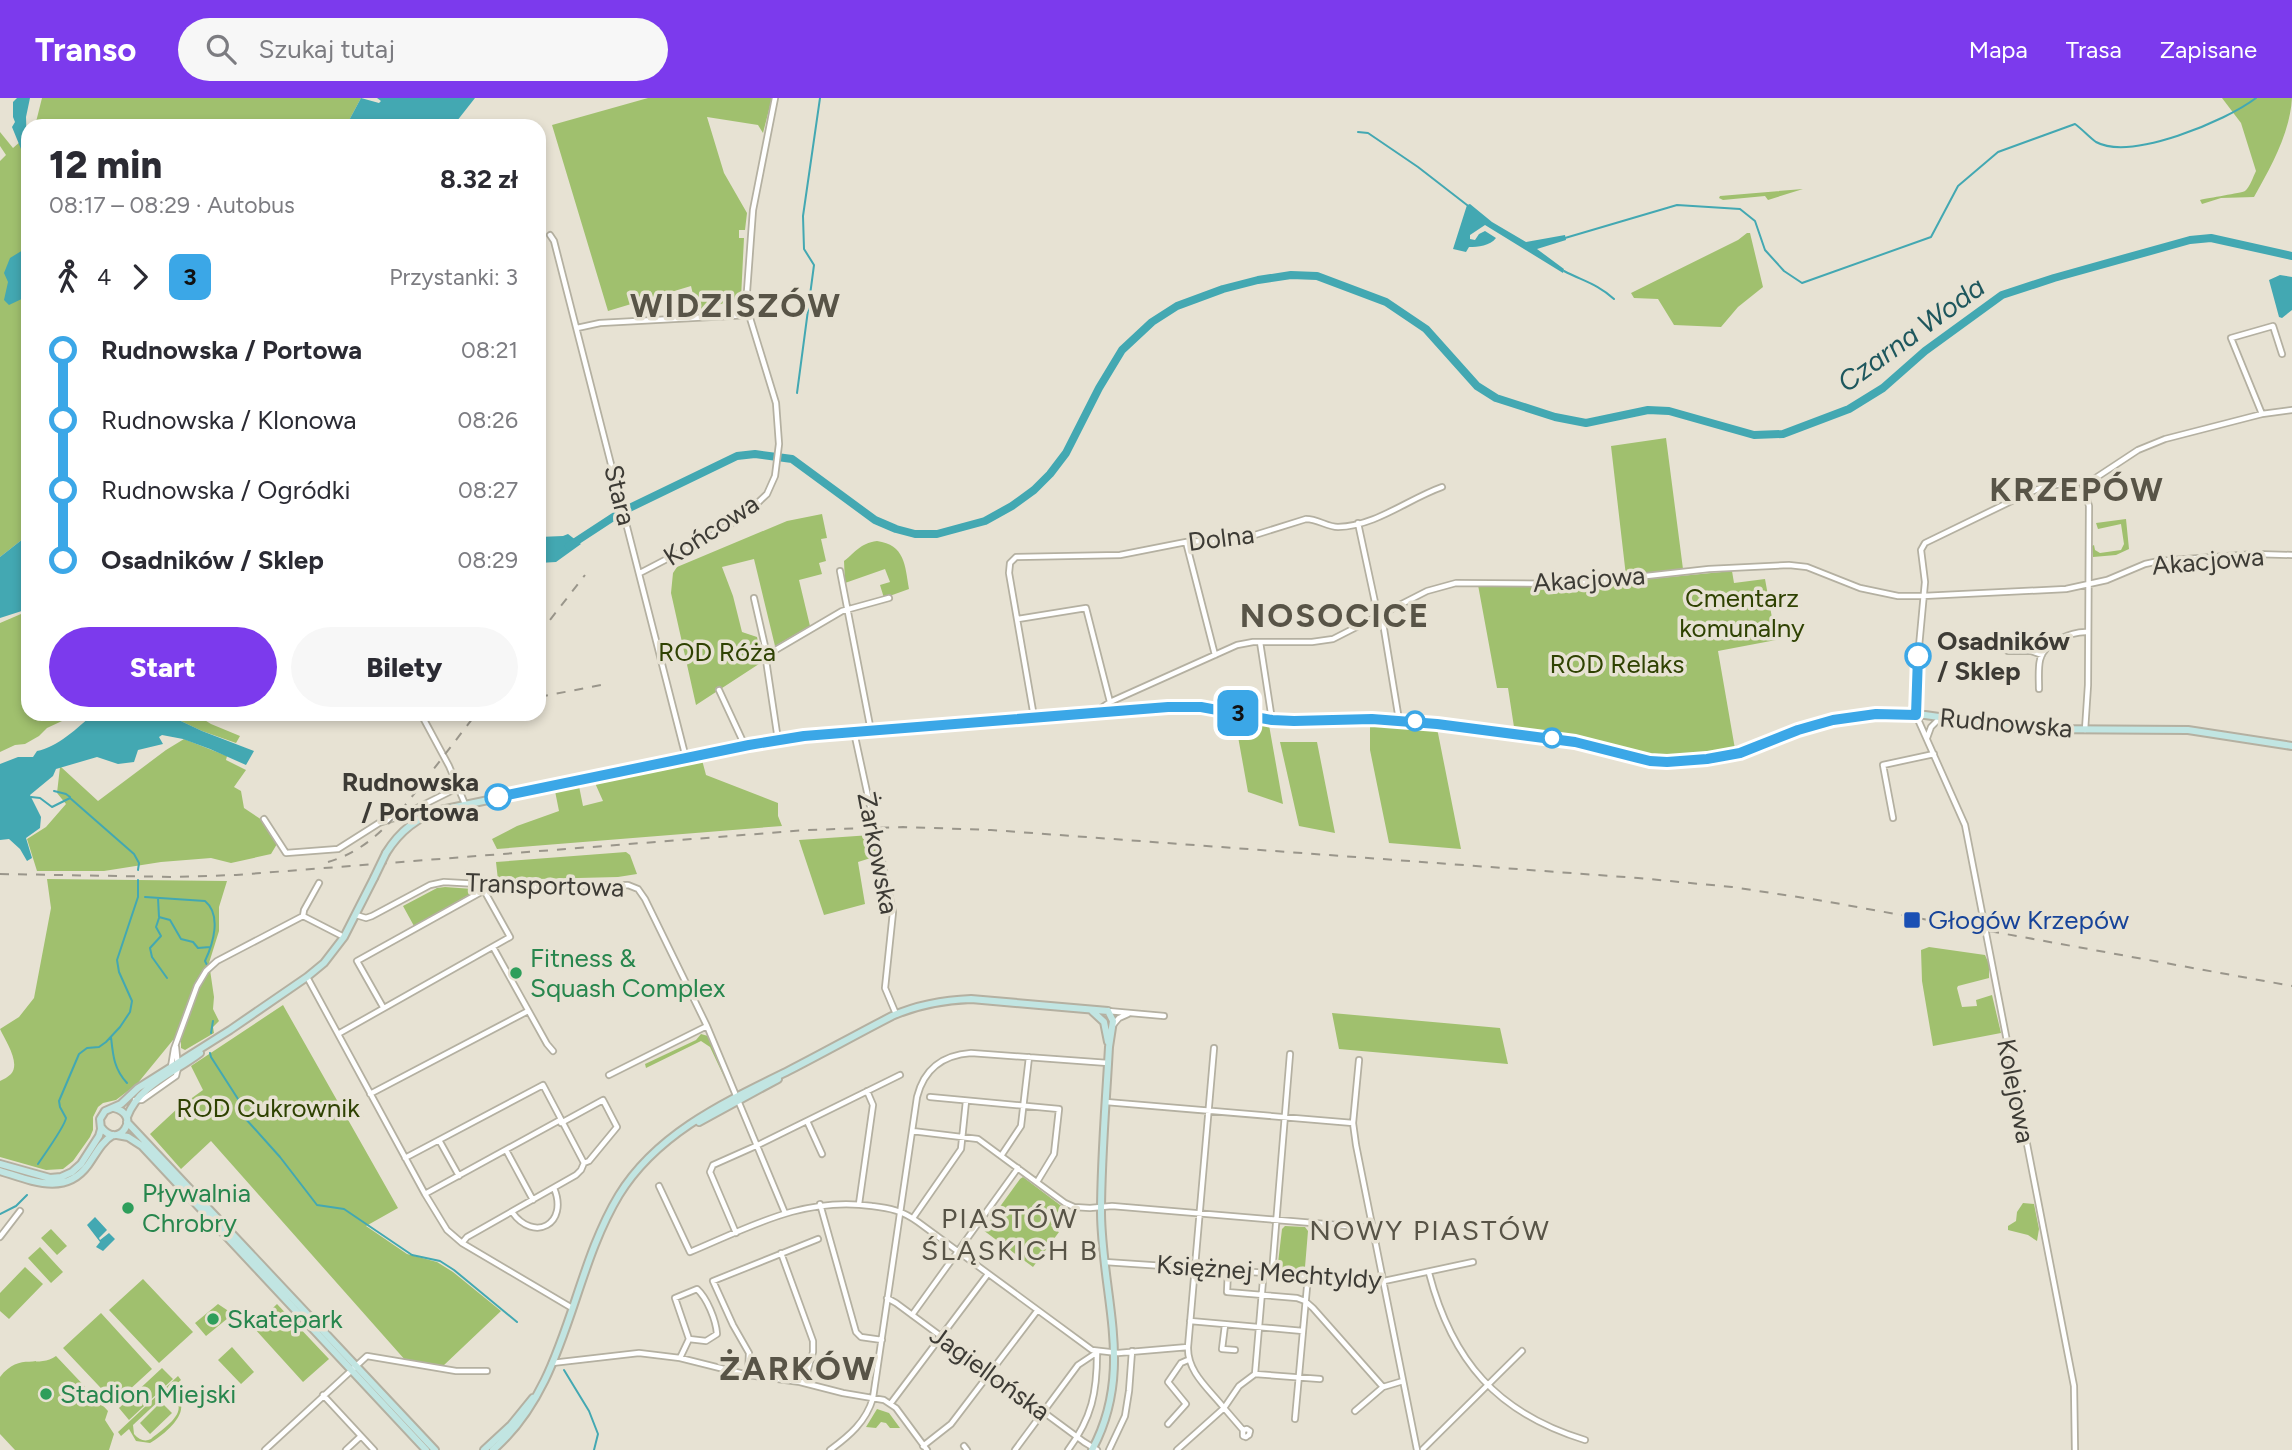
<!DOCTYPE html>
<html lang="pl">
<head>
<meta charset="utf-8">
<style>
  :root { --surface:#fff; --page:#f7f7f7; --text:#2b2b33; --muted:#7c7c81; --accent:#7c3aed }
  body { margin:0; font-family:Figtree,sans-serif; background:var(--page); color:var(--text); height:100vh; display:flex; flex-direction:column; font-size:26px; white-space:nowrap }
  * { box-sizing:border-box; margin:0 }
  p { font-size:23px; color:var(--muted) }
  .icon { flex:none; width:38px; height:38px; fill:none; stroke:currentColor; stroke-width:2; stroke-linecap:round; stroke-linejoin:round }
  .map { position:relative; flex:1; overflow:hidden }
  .sheet { position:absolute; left:21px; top:21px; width:525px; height:602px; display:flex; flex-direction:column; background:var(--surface); border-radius:21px; box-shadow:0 4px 10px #0003 }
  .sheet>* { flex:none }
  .badge { padding:0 14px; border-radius:10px; font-size:24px; line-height:46px }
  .map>.badge { position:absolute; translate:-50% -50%; box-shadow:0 0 0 4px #fff }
  .legs { display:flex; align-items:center; gap:10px; height:77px; padding:0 28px; font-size:23px }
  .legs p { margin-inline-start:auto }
  .overview { display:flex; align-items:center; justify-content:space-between; height:119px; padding:0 28px }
  h1 { font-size:38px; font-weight:800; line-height:52px }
  .cta { display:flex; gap:14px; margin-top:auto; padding:14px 28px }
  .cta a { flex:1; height:80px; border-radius:42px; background:var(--accent); color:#fff; font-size:28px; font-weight:800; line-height:80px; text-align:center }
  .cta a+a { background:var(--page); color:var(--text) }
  ul { padding:0 28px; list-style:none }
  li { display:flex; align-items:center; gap:24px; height:70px; font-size:26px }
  li i { display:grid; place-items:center; width:10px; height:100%; margin:0 9px; background:currentColor }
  li i::after { content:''; width:18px; height:18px; margin:-9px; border:5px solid; border-radius:50%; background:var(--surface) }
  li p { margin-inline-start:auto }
  li:first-child i { background:linear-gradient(#0000 50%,currentColor 0) }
  li:last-child i { background:linear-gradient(currentColor 50%,#0000 0) }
  header { display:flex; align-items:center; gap:42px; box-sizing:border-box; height:98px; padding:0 35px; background:var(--accent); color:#fff }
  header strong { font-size:33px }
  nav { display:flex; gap:38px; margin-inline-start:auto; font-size:24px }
  .search { width:490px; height:63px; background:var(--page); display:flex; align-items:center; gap:18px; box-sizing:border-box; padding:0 24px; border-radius:38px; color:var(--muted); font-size:26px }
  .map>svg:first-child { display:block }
  .green { fill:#a0c06e; fill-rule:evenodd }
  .water { fill:#43a8b2 }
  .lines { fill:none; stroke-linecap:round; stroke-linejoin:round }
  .stream { stroke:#43a8b2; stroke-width:2 }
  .river { stroke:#43a8b2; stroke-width:8 }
  .street-casing { stroke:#b4b0a1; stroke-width:8 }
  .secondary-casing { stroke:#b4b0a1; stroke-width:10 }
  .street { stroke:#fff; stroke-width:4.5 }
  .secondary { stroke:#c1e5e2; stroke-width:6 }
  .rail { stroke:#9a968b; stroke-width:2; stroke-dasharray:9 9; stroke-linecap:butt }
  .secondary-bridge-casing { stroke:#b4b0a1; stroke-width:10; stroke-linecap:butt }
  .secondary-bridge { stroke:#c1e5e2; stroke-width:6 }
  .line-1-casing { stroke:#fff; stroke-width:16 }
  .line-1 { stroke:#3ba7e7; stroke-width:10 }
  .stop-1-dot { fill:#fff; stroke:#3ba7e7; stroke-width:3.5 }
  .transit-dot { fill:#1a4fb4; stroke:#e7e2d3; stroke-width:2.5 }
  .leisure-dot { fill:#2e9e5b; stroke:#e7e2d3; stroke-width:2.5 }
  .labels { text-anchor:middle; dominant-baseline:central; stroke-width:7; stroke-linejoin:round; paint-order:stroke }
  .street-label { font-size:26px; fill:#3d3b35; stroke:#e7e2d3 }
  .park-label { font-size:26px; fill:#2f4202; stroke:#e7e2d3 }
  .stop-label { font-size:26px; font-weight:bold; fill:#3d3b35; stroke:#e7e2d3; text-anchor:start }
  .transit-label { font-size:26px; fill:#164399; stroke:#e7e2d3; text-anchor:start }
  .leisure-label { font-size:26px; fill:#27864d; stroke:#e7e2d3; text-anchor:start }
  .water-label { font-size:28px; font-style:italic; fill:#1e575d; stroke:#e7e2d3 }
  .neighbourhood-label { font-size:28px; letter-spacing:2px; fill:#585447; stroke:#e7e2d3 }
  .district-label { font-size:33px; font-weight:bold; letter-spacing:2px; fill:#585447; stroke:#e7e2d3 }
</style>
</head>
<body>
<header>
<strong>Transo</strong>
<div class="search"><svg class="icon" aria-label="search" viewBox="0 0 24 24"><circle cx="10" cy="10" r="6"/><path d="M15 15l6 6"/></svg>Szukaj tutaj</div>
<nav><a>Mapa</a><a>Trasa</a><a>Zapisane</a></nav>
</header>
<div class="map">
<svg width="2292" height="1352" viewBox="0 0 2292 1352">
  <rect width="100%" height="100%" fill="#e7e2d3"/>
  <path class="green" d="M42,0H361L346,28H35Z
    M648,0H772L763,35L758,27L707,19L724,75L747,115L745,132H739V140H744L741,200L697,213L691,188L608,213L552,27Z
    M2222,0H2292C2290,35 2271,69 2254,99L2221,100L2202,106L2200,102C2208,100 2241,95 2245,93C2250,89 2253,79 2256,73L2241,25Z
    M0,34L13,50L28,37V437L0,459V63L6,57L0,48Z
    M1803,91L1768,102L1765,98L1723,102L1719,100L1720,98Z
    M1747,135H1750L1763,189L1738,209L1721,229L1674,227L1658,201L1634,200L1631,195L1738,142Z
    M1666,340L1683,471L1626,478L1611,348Z
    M822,416L827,440L821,441L826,463L819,465L822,476L799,482L810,528L775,548L754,461L722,469L733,498L742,534L757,539L762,564L696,607L671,495L673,475L677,469L787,423Z
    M2126,421L2129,451L2116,457L2093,459L2092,448L2094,447L2095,452L2100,455L2121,452L2124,446L2121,426L2098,431L2096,425Z
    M877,443C905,447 905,467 909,491L884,500L880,487L890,484L885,471L845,485L844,463C857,453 859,446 877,443Z
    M1732,473L1734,485L1765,481L1776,542L1718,553L1735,651L1657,658L1573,638L1514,629L1508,590H1497L1478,487L1567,489Z
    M28,513V616H77L47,630L39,638L25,646L15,647L0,654V525Z
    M166,616H195L211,626L240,638L236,645L202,633Z
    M1235,622L1269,627L1283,706L1248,694Z
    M1370,627L1437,630L1461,751L1389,745L1370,652Z
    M184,641L227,658L226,662L246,672L234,689L241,693L244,710L262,722L277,746L271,756L231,765L211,760L161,764L104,773H37L27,741L46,729L66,706L57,695L60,669H61L98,703L166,652Z
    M1280,644H1317L1335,735L1299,728Z
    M702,662L706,677L778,705V718L782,728L497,751L492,741L517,728L559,713L555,693L579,688L583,708L603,703L595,685Z
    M871,737L877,758L858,764L865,806L824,817L799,742Z
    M626,754L630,757L637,776L618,779L498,782L496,764Z
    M47,781L227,783L219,809V833L209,865L214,899L213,911L219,923L213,929L214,935L185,952L181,950V944L173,942L137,986L116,1002L103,1005L98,1009L93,1019V1032L90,1039L73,1063L63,1071L46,1072L0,1059V983C4,981 8,979 11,976C21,965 5,942 0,931L19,919L34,900L51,810Z
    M445,789L473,791L472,795L414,828L403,808L437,790Z
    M1929,849L1985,857L1989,866V880L1958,888L1957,890L1962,909L1977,908L1976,902L1992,897L2001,935L1933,948L1922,883L1921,852Z
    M283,907L398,1110L366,1128L407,1156L437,1164L453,1174L501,1213L443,1268L406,1263L211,1043L181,1071L150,1036L178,1010L203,992L191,968Z
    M1332,915L1500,930L1508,966L1339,951Z
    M701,936L708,938L726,983L710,949L701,943L646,970L645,966L696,942Z
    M1023,1079L1064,1110L1051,1128L1059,1134L1033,1169L983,1132L1020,1081Z
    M2023,1105L2034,1106L2039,1131L2037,1143L2028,1137L2008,1132V1128L2016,1123L2017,1114Z
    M1285,1128L1305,1129L1308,1133L1305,1169L1301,1172L1283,1171L1278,1165L1282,1131Z
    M51,1131L67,1148L57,1157L41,1140Z
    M40,1149L63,1174L51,1185L28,1160Z
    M25,1169L43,1186L9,1221L0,1213V1195Z
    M143,1181L193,1234L159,1265L109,1212Z
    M218,1206L233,1216L206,1238L195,1225Z
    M277,1206L329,1261L303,1284L253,1229Z
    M101,1215L152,1271L115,1305L63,1250Z
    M232,1249L254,1274L241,1286L218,1262Z
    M56,1258L108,1313L105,1322L114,1336L109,1352H15L0,1336V1279C20,1253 39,1271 56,1258Z
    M162,1270L173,1281L129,1322L119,1310Z
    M178,1278L181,1282L168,1294C200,1307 166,1336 150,1345L136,1343L129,1331L121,1338L118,1334ZM163,1299C170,1298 175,1299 178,1306C183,1319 160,1333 151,1341C145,1344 139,1342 134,1336L133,1327Z
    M161,1304L172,1315L150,1336L140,1325Z
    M877,1311L889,1315L900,1330H890L886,1325L881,1324L876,1330L866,1329Z"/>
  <path class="water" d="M17,0H30L26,19L28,80L21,51L12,29L15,24L13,19V4Z
    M361,0L379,5L381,3L377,0H475L453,28H346Z
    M1470,106L1492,124L1526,144L1565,137L1566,142L1537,151L1564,171L1563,175L1485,127L1470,137V141L1475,142L1479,136L1485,133L1496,140C1490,148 1478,149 1469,149L1466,154L1453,151L1467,107Z
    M28,129V198L9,207L4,202L8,184L4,175L10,160L23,152V145Z
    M2280,177L2292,179V212L2282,220L2279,219L2269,182Z
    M568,436L581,446L556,464L539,465V439L563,438Z
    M28,437V511L0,520V459Z
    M93,616H166L202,633L254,653L246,667L210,651L183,641L162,637L159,639L163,646L138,652L134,664L118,666L97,659L56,671L53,678L30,697L41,719L40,730L26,740L32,760L27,763L20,751L9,741L0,742V666L18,659H33L37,653C56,650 79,629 93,616Z
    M95,1119L107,1132L99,1140L100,1142L109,1135L115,1141L103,1153L96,1149L100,1144L87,1127Z"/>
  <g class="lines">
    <path class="stream" d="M1358,34L1368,35L1418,69L1467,107
      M1565,140L1677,107L1740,111L1755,123L1765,152L1784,173L1802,185L1931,139L1958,88L1998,54L2075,26C2082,31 2089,39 2096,44C2131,63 2226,23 2256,0
      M1564,173C1583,183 1598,186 1614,201
      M797,295L814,167L804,151L803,118L820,0
      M54,693L66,696L70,699
      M31,699L40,700L52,709L70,700L134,756L139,765L138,772
      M145,799L205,803C222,817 213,846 205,863L207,867
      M158,800L159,819L170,822L181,841L193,844L198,850L210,849
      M159,820L156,829L161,838L150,850L152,859L167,880
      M211,935L213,923
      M111,939C113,958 114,971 127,985
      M210,955L211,959L238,1001L244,1019L280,1059L317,1107L344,1111L412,1157L440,1163L454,1172L517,1224
      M38,1066C44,1057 65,1028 66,1020L60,1009L59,1003L79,956L87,950L99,949L106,944L120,929L130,914L132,903L119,874L117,862L138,799V782
      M0,1116L16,1108L27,1097
      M564,1272L589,1313L598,1336L594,1352"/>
    <path class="river" d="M569,448L621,414L737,358L755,356L792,361L875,422L896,431L915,436H937L985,423L1012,408L1034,392L1050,376L1066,355L1099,290L1122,252L1152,224L1177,208L1223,191L1258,182L1291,177L1317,178L1386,204L1426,231L1477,288L1496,300L1555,319L1586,325L1648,312L1669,313L1754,337L1783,336L1849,311L1883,290L1925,253L2002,197L2054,180L2190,142L2211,140L2292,158"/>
    <defs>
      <path id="street" d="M550,137L554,143L686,660
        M577,230L600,225L748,217
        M2262,316L2231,240L2273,228L2282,256
        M2082,384L2089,408L2088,587L2085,632
        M1358,425L1376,509L1384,531L1399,622
        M1186,444L1215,557
        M840,473L871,633
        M640,475L711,438L746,416L767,396L775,378L779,346L776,305L746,207L753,112L775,0
        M754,500L767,557L766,562L778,642
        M1018,521L1086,510L1110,604
        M1260,544L1272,622
        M2008,553H2031L2042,557
        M767,557L842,513L889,500
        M2039,591C2039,582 2038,571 2040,562C2043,545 2072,533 2088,534
        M719,592L745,648
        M1097,613L1110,604L1237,547L1253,544H1312L1333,541L1427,493L1456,485L1574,486L1709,471L1789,467L1807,469L1860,490L1898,498H1923L2066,491L2107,482L2145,466L2159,463L2255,456L2292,457
        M421,616L449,668L465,706
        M1034,619L1009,475L1010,465L1016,459L1120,457L1186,444L1242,441L1306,421C1318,421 1327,429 1338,429C1376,428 1408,401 1442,389
        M854,634L893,814L885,890L896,916
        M1927,640L1931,629L1941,619
        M1893,720L1883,667L1934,656
        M264,721L286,755L338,751L379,725L401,718L459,689
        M356,817L366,820L372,818L430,787L444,784L533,789L628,787L638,791L645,801L707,928L785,1115
        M303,818L304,812L319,785
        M493,849L547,946L553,953
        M307,879L425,1096L447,1132L462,1145L572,1210
        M383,909L357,863L483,793
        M1108,913L1164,918
        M1113,927L1119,920L1128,916
        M338,936L510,839L481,787
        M1359,962L1353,1025L1356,1047L1417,1352
        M171,969L174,951L197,888L206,873L217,863L303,818L344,839
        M609,977L707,928
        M370,996L528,913
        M930,999L1059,1011L1054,1056L1037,1084
        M135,1002H142L176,978L178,970L176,949
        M1106,1004L1353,1025
        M807,1023L822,1056
        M912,1033L978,1041L1065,1105L1074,1109L1090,1110L1112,1108L1372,1130
        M439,1042L459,1078
        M506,1052L533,1102
        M1001,1058L1021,1028L1029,959
        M405,1060L543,987L584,1065
        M659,1088L690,1154C750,1129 804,1098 872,1108C890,1110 903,1113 918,1124L1092,1252L1118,1255L1188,1249C1187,1274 1209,1291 1224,1310L1177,1352
        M425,1096L560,1022
        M820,1106L856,1234L861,1239L882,1242
        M859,1106L873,1007L867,993
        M512,1114C534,1145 569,1126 554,1090
        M913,1120L961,1051L966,1003
        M736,1135L710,1074L713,1067L758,1047L900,977
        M0,1139L20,1113
        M462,1145L467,1139L576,1077L581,1072L584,1065L589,1063L617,1029L603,1002L561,1025
        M781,1155L813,1243V1254L804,1285
        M1105,1164L1384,1183L1473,1164
        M1228,1173L1227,1194L1297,1200L1305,1203L1313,1210L1383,1289L1355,1313
        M1272,1175L1290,956
        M1429,1175C1452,1263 1497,1315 1585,1342
        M887,1200L896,1205L1084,1344L1097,1352
        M912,1217L1018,1070
        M1190,1223L1303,1233
        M1225,1227L1222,1251L1235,1252
        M1188,1249L1214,950
        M680,1260L689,1241L675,1200L697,1191C707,1200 716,1222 717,1236L706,1243L689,1241
        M552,1265L639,1255L680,1260L748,1277L800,1284L843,1295L884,1302L896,1310L927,1352
        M1255,1276L1263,1182
        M748,1277L749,1255L733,1227L713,1183L818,1141
        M1383,1289L1403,1283
        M323,1297L374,1352
        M891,1305L988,1176
        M1295,1321L1308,1178
        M1168,1326L1186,1306L1168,1284L1181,1265L1188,1262
        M1243,1332L1247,1331L1250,1333L1249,1337L1246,1339
        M1246,1339L1243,1338V1332L1224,1310L1239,1288L1255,1276L1320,1281
        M923,1348L951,1326L1037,1213
        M964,1348L967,1352
        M1423,1351L1522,1253
        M265,1352L367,1258L456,1273H487
        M346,1352L361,1338
        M830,1352C849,1338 866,1324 873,1300L917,999C924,971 943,957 971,955L1108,965
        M1015,1352L1078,1267L1096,1255
        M1068,1352C1092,1320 1097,1294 1097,1255
        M1109,1352L1125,1318L1129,1293L1132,1253
        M2075,1352L2074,1288L1965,727L1916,617L1917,570L1925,484L1921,452L1925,445L2026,396L2043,389L2094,381L2138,352L2165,341L2262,316L2292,312"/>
      <path id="secondary" d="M386,755C399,734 417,719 441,712L749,647L804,638L1168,609H1206L1272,622H1399L1508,633L1575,644L1657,664L1726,659L1817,626L1876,616L1925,617L2023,631L2188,632L2292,648
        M1091,912L1104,924L1108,944
        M127,1019C139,987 174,975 200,955
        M127,1024L435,1352
        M699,1024L778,981
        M101,1029C118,1053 143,1017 114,1010
        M117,1037L128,1039L142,1048L426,1352
        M0,1066L50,1080L61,1079L72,1074L81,1066L99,1038L101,1031L100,1021L105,1013L121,1006L138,990L230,932L307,879L324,865L344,839L374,780
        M0,1073C30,1082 65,1099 88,1067C96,1056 101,1044 113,1037
        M484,1352L511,1327L533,1300
        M493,1352C568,1287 570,1178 619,1097C657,1035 725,1004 788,973C823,955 857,936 892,918C917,907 944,902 971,901L1108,913
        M1092,1352C1135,1272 1102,1200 1101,1115C1101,1060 1106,1004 1109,949L1113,923L1108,913"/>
    </defs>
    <use href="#street" class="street-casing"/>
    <use href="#secondary" class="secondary-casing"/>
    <use href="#street" class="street"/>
    <use href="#secondary" class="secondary"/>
    <path class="rail" d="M539,536L585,477
      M539,599L601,587
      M328,764C373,751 398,716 426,681C443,659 459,638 476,616
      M0,776L175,779L236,777L807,732L903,729L991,732L1638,780L1732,789L1824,803L2292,888"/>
    <defs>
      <path id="secondary-bridge" d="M374,780L386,755"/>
    </defs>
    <use href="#secondary-bridge" class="secondary-bridge-casing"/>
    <use href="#secondary-bridge" class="secondary-bridge"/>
  </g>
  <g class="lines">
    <defs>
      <path id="line-1" d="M498,699L749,647L804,638L1168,609H1201L1272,622L1294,623L1372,621L1437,626L1575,644L1650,663L1667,664L1707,661L1740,655L1798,632L1833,622L1876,616L1916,617L1918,558"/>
    </defs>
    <use href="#line-1" class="line-1-casing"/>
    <use href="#line-1" class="line-1"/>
  </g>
  <g class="stop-1-dot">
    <circle cx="1918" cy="558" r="12"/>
    <circle cx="1415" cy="623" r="9"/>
    <circle cx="1552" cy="640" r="9"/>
    <circle cx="498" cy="699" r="12"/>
  </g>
  <rect class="transit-dot" x="1903" y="813" width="18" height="18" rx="3.5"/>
  <g class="leisure-dot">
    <circle cx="516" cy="875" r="7"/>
    <circle cx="128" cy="1110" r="7"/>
    <circle cx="213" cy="1221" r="7"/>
    <circle cx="46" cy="1296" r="7"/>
  </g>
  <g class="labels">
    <g class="street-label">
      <text transform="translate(620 397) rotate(76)">Stara</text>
      <text transform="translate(711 432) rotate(-33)">Końcowa</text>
      <text transform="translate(1221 440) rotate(-7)">Dolna</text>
      <text transform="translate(2208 463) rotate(-5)">Akacjowa</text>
      <text transform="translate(1589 481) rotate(-4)">Akacjowa</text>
      <text transform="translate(2006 625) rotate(5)">Rudnowska</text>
      <text transform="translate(878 755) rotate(79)">Żarkowska</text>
      <text transform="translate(545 787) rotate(2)">Transportowa</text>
      <text transform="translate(2016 993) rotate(79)">Kolejowa</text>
      <text transform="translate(1269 1174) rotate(4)">Księżnej Mechtyldy</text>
      <text transform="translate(990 1275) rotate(36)">Jagiellońska</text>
    </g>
    <g class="park-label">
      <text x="1742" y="500">Cmentarz<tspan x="1742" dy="30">komunalny</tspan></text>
      <text x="717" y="554">ROD Róża</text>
      <text x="1617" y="566">ROD Relaks</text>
      <text x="268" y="1010">ROD Cukrownik</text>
    </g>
    <g class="stop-label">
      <text x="1937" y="543">Osadników<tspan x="1937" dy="30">/ Sklep</tspan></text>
      <text x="479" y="684" text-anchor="end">Rudnowska<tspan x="479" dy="30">/ Portowa</tspan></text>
    </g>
    <g class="transit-label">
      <text x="1928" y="822">Głogów Krzepów</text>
    </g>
    <g class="leisure-label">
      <text x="530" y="860">Fitness &amp;<tspan x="530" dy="30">Squash Complex</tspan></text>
      <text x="142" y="1095">Pływalnia<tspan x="142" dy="30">Chrobry</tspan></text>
      <text x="227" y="1221">Skatepark</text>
      <text x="60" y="1296">Stadion Miejski</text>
    </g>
    <g class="water-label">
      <text transform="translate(1911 236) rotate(-36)">Czarna Woda</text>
    </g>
    <g class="neighbourhood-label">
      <text x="1010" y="1120">PIASTÓW<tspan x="1010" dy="32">ŚLĄSKICH B</tspan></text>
      <text x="1430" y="1132">NOWY PIASTÓW</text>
    </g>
    <g class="district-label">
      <text x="736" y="207">WIDZISZÓW</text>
      <text x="2077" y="391">KRZEPÓW</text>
      <text x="1335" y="517">NOSOCICE</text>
      <text x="798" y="1270">ŻARKÓW</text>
    </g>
  </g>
</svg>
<b class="badge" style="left:1238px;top:615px;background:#3ba7e7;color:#111">3</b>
<section class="sheet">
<div class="overview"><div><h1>12 min</h1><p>08:17 – 08:29 · Autobus</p></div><b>8.32 zł</b></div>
<div class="legs"><svg class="icon" aria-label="walk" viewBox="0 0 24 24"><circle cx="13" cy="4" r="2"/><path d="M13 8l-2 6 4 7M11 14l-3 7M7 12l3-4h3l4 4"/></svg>4<svg class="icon" aria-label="forward" viewBox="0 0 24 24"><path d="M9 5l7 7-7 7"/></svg><b class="badge" style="background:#3ba7e7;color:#111">3</b><p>Przystanki: 3</p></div>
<ul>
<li><i style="color:#3ba7e7"></i><b>Rudnowska / Portowa</b><p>08:21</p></li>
<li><i style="color:#3ba7e7"></i><span>Rudnowska / Klonowa</span><p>08:26</p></li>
<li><i style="color:#3ba7e7"></i><span>Rudnowska / Ogródki</span><p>08:27</p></li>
<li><i style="color:#3ba7e7"></i><b>Osadników / Sklep</b><p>08:29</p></li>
</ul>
<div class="cta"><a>Start</a><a>Bilety</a></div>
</section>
</div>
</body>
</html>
